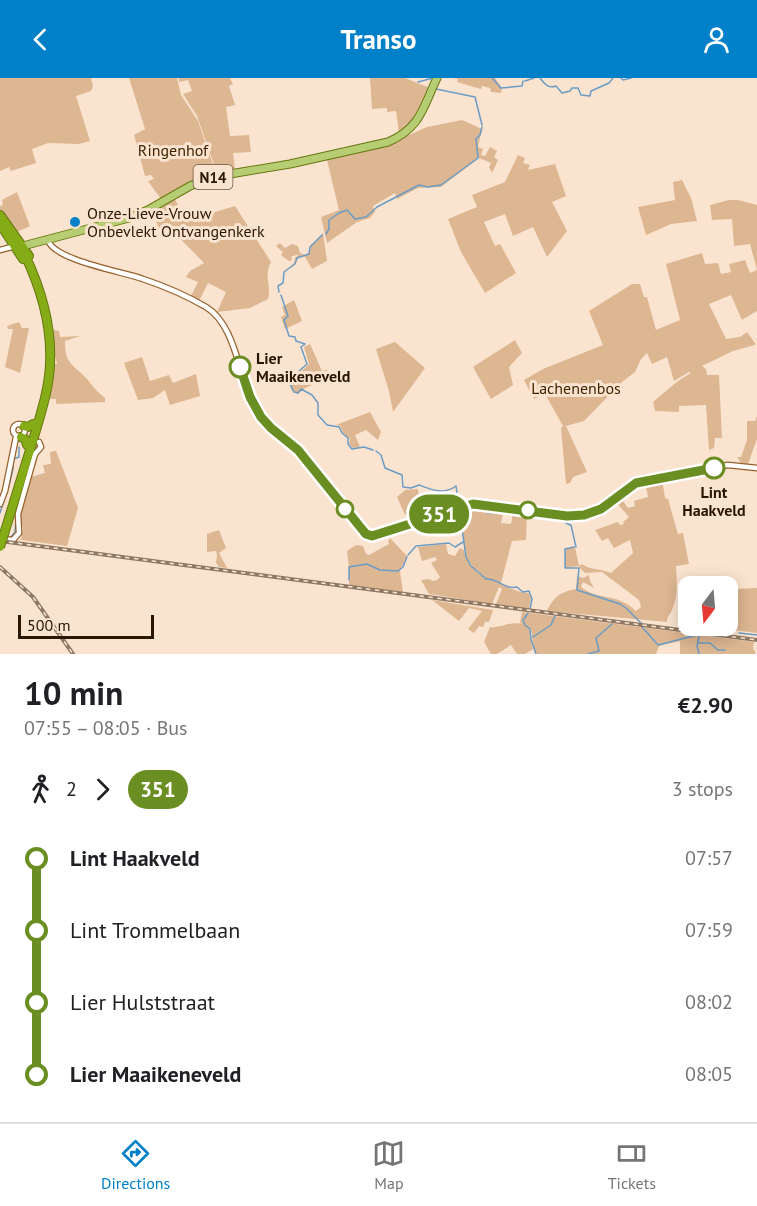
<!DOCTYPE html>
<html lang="en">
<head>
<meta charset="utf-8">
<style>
  :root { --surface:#fff; --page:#f2f2f2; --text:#202124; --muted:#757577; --line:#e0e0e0; --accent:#0080c8 }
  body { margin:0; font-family:"PT Sans",sans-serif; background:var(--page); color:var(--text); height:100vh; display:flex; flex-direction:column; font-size:22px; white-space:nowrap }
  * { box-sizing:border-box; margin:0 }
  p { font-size:20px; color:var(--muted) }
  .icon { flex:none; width:33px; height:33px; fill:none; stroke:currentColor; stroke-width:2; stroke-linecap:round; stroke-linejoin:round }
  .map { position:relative; height:576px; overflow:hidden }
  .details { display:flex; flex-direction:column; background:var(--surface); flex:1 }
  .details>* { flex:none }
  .badge { padding:0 12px; border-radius:20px; font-size:21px; line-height:39px }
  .needle { width:39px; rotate:196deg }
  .controls { position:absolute; left:678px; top:498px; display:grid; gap:12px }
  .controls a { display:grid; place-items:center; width:60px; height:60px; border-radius:12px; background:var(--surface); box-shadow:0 3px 15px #0003; font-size:30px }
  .scale { position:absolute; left:18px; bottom:15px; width:136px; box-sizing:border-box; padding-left:6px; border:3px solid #2b1601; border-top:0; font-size:16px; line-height:21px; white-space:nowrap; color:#2b1601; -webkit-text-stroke:4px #fbe4cf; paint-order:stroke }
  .map>.badge { position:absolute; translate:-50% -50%; box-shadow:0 0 0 3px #fff }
  .legs { display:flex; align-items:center; gap:9px; height:66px; padding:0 24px; font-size:20px }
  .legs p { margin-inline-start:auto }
  .headline { display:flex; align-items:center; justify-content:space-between; height:102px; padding:0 24px }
  h1 { font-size:33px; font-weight:600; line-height:45px }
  ul { padding:0 24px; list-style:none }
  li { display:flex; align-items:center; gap:21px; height:72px; font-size:22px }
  li i { display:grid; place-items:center; width:9px; height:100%; margin:0 8px; background:currentColor }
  li i::after { content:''; width:15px; height:15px; margin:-8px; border:4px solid; border-radius:50%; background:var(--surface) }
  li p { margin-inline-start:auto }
  li:first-child i { background:linear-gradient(#0000 50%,currentColor 0) }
  li:last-child i { background:linear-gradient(currentColor 50%,#0000 0) }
  header { display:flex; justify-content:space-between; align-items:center; height:78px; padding:0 24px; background:var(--accent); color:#fff; font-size:27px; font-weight:600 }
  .tab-bar { display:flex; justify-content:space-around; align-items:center; height:84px; border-top:2px solid var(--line); background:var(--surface); font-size:16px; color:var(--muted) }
  .tab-bar a { display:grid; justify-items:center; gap:3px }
  .tab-bar .current { color:var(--accent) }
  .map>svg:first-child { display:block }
  .green { fill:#ddb692 }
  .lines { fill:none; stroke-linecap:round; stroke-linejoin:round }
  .stream { stroke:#6b9cc5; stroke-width:1.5 }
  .minor-casing { stroke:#95612c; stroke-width:7 }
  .major-casing { stroke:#66770f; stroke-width:9 }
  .highway-casing { stroke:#66770f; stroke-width:10 }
  .minor { stroke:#fff; stroke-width:4.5 }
  .major { stroke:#b6cd73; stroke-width:7 }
  .highway { stroke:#85ab16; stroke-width:8 }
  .rail-casing { stroke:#8e7863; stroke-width:4 }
  .rail { stroke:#fbe4cf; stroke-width:1.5; stroke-dasharray:4.5; stroke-linecap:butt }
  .highway-bridge-casing { stroke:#66770f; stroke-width:10; stroke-linecap:butt }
  .highway-bridge { stroke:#85ab16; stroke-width:8 }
  .line-1-casing { stroke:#fff; stroke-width:14 }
  .line-1 { stroke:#6b8e23; stroke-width:9 }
  .poi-dot { fill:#0080c8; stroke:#fbe4cf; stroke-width:2 }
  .stop-1-dot { fill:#fff; stroke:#6b8e23; stroke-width:3 }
  .labels { text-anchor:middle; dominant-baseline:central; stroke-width:6; stroke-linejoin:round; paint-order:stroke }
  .shield { fill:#fbe4cf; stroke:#69543f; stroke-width:1.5 }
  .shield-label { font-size:15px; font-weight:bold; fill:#2b1601 }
  .park-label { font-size:16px; fill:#412300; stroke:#fbe4cf }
  .poi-label { font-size:16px; fill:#2b1601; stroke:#fbe4cf; text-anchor:start }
  .stop-label { font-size:16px; font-weight:bold; fill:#2b1601; stroke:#fbe4cf; text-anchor:start }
</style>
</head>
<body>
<header><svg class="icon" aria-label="back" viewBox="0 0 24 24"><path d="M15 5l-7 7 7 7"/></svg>Transo<svg class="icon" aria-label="person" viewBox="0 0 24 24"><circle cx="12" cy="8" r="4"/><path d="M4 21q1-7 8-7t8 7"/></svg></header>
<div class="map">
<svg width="757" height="576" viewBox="0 0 757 576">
  <rect width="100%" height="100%" fill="#fbe4cf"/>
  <path class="green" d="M0,0H91L93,8L91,13L76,18L90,63L79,66L48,65L32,71L36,85L11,93L9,89L0,93Z
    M129,0H177L181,17L198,43L216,95L185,107L161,121L148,103L154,101L151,97L145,98L134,57L145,51Z
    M179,0H230L233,6L229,8L235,27L226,29L230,58L249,57L251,74L233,75L235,92L217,95L197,38L183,16L192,13L188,2L179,4Z
    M370,0H405L430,10L417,40L399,55L396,33L387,34V30L372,31Z
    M453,0H495L502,10L501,15L491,14L490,10L482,8L481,11L457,4L458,1Z
    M462,42L482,51L478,69L483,71L481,77L485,78L490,69L497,73L494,79L498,82L492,95L489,89L491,85L479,80L441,109L418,110L397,121L395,115L373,128L375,134L370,140L357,144L327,165L321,139L339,132L326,78L389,66L427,49Z
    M518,77L525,80L523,85L530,87L528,92L555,86L566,118L552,124L567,153L547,179L533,149L513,158L505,136L484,144L495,168L500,166L516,195L485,215L461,174L448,141L477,129L472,117L505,104Z
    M682,102L691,120L697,143L671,146L646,157L638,129L675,122L673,104Z
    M17,114L30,148L17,154L0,132V128L3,127L2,122Z
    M174,119L183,137L192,131L199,139L235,128L271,184C263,199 272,206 268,221L250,230L217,234L226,214L208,205L199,223L190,220L198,204L186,199L190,193L204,185L165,145L159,150L151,133Z
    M729,122H738L757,127V233L742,242L731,217L709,226L726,261L740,259L747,254L755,265V267L733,273L702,288L706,291L707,297H719L722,360H715L714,370L709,372L706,327L679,328V334L655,333L653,324L678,303L691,295L689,294L674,303L667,279L652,286L647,275L641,281L635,294L622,304L584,343L566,348L587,394L573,399L570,405L566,406L561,350L563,348L545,316L534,321L524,302L543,291L603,267L589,233L632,206H640L644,219H647L656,252L680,242L666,186L702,175L705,186L718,185L721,196L731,194L729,186L745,182L750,195L757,192L750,166L734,168L732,141L712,142L710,127Z
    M323,155L327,183L312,191L305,179L302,178L297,180L295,186L284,194L294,185L295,180L299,176L291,179L292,182L289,183L281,177L283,174L276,168L280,165L285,170L292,166L298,168L300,175L305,177L310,174L311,166L316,164Z
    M294,222L302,243L285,251L281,239L285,237L282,229Z
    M19,244L22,250H29L20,295L5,289L13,251H8L7,248Z
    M53,252L59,253L60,259L80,258L65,263C65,288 74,286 88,302C93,309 98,315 105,320V324L56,326V321H49L54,286H57L53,268Z
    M515,262L522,275L509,289L513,307L491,321L473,289Z
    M395,264L425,290L393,334L389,313L376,271Z
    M310,266L322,293L327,292L331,300L305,310L298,316L292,313L286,299L287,293C297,298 302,293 309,286L304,269Z
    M142,279L150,303L169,297L173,305L196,296L200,318L170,327L165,312L153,320L138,322L124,285Z
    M370,334L381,354L378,362L366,352L355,357L360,369L353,370L349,366L350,361L343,355L340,348L336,347Z
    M757,338V361L748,386L741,385L737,379H741L747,362V343H755Z
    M56,373L78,430L67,468L21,462L23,450L20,440L30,399L45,395L43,387L51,386L50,374Z
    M662,401L665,420L668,421L678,456L683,455L689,486L676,488C677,502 678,519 672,532C670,537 667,538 667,544L547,533C554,518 561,514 576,511L577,498L583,500L589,497L590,503L594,510L583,504L581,509C598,523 616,514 636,533L641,529L639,522L602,494L585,495L578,488L565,490V471L575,469L579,488L582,486C592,493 600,490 611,495L633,475L630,462L614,470L608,460L602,463L595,452L618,444L620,447L624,446L623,444L629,439L615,423L620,419L628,430L635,428L634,423L648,419L645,404Z
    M418,411L421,434L405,437L397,419L405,412Z
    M479,428L488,435L503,436L501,445L511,446L513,435H527L526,462L512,463L501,505L495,502C505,509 517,514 529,515L531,520L529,531L496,526L502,511L499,509L492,526L429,516L421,502L429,501L433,503L437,502L440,499L431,485L437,482L435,479L422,483L418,469L446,466L448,476L455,478L460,470L464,472C466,484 475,494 486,501L473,489L466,478L459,433Z
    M219,452L226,470L219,475L227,490L219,489L216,485L217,477L216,473L207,474V456Z
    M390,460L407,478L400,493L403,515L349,508V489L347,473L356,467L363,468L366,476L369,477L389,466L388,463Z
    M757,510V555L702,548H728V515H732L733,520L735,511Z
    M432,522L493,532L489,544H485L483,549L479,548L474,555L468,551L482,533L469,530L459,543Z
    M522,534L694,556L698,559L700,557L754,564L753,570L756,576H680V563L659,568L656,576H535L531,551L524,546L530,551L533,571L525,576H517L511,567L497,576H491L484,564L490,549C500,551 507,543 523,546L520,545Z"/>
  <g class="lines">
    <path class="stream" d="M492,0L501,10L522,8L523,3
      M540,0C544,5 548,11 556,8L562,15L570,13L572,10H578L581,17L590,18L591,13L609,5L613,0
      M621,0L623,2L631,0
      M525,3L534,0
      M418,4L433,0
      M436,11L475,19L482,47
      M326,156L329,151V142L339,135L347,132L355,141L366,139L377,129L419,107L428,109L441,107L478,80L476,61L480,57L482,49
      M279,214L278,208L283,205L284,194L295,186L297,180L309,176L310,169L322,157
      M281,217L288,238L284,242L289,258L295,259L296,263L305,266L301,269L307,286L297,295H294L290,291H288V302L294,314L298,315L301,311L312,317L318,325V337L327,347L339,349L342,355L348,360V366L352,371L364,369L373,372
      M376,373L381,377L385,390L402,397L403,409L411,410L419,407C432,412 444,417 456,408L466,479L471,488L486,501C498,500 505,512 517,509L523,514L529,513L532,521L530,531
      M8,411L13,391V381L19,379V369
      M482,430L488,435
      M462,432L477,428
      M0,435L5,419
      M490,435L517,434
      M555,439L570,447
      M571,447L576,469
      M11,459L15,454L16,440
      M574,469L565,471V490H579L577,512L620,526L626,530L642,546
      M408,477L416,468L449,465L455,469L463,464
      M349,502V489L367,486L380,492L398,493L403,489L407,479
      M524,541L528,535
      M523,542L525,547L530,551L531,561L536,576
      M642,549L658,567L697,557L699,559L697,568L699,576
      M739,555L757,557
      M533,559L551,547L555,538
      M699,565H710L718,572H725
      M588,576L599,573L596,560L612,546"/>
    <defs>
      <path id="minor" d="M48,162C53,182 124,194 143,201C164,208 187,218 206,229C235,246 239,298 253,326C264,347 282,355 298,372C320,396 340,424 361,450L369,457L379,456L473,426L567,438L584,437L601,431L636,405L728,387L757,390
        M0,172L15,168
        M13 352a6 6 0 1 1 12 0a6 6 0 1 1-12 0Z
        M0,426L5,413L16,359
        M2,461L13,462L19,455L18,436L35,376L41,369L39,364"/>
      <path id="major" d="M19,169L129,140L148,132L190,108L212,99L290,86L388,64C421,50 423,29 437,0"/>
      <path id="highway" d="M0,137L29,178
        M0,146L23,181
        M24,348L28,349L33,346
        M21,359L25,361L27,367
        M4,456C14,424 24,391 34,359C41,335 49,311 50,286C52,247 41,210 24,175"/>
    </defs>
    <use href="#minor" class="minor-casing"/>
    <use href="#major" class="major-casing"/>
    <use href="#highway" class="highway-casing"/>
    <use href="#minor" class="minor"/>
    <use href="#major" class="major"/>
    <use href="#highway" class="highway"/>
    <defs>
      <path id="rail" d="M0,463L757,562
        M0,489L33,519L73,576"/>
    </defs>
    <use href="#rail" class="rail-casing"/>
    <use href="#rail" class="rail"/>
    <defs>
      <path id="highway-bridge" d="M0,469L4,456"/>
    </defs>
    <use href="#highway-bridge" class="highway-bridge-casing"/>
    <use href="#highway-bridge" class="highway-bridge"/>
  </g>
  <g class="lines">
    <defs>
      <path id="line-1" d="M240,289L250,319L261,339L271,350L298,372L361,450L366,456L372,458L473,426L567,438L584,437L601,431L636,405L714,390"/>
    </defs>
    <use href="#line-1" class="line-1-casing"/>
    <use href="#line-1" class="line-1"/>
  </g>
  <circle class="poi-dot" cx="75" cy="144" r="6"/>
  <g class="stop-1-dot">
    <circle cx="240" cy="289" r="10"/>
    <circle cx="714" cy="390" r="10"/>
    <circle cx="345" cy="431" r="8"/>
    <circle cx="528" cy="432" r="8"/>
  </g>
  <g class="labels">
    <rect class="shield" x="193.5" y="87" width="39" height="24" rx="4.5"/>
    <g class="shield-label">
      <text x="213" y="99">N14</text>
    </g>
    <g class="park-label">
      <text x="173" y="72">Ringenhof</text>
      <text x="576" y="310">Lachenenbos</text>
    </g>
    <g class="poi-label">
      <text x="87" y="135">Onze-Lieve-Vrouw<tspan x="87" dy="18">Onbevlekt Ontvangenkerk</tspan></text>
    </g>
    <g class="stop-label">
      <text x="256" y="280">Lier<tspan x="256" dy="18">Maaikeneveld</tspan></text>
      <text x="714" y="414" text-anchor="middle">Lint<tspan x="714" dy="18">Haakveld</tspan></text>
    </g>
  </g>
</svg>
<div class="controls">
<a><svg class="needle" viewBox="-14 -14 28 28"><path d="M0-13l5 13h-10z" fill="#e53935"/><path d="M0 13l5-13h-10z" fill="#757577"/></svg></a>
</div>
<div class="scale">500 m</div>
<b class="badge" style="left:439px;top:436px;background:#6b8e23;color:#fff">351</b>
</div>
<section class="details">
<div class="headline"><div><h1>10 min</h1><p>07:55 – 08:05 · Bus</p></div><b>€2.90</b></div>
<div class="legs"><svg class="icon" aria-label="walk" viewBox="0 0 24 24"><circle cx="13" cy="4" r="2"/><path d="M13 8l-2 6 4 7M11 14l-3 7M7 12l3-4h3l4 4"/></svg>2<svg class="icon" aria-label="forward" viewBox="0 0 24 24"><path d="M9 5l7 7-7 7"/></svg><b class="badge" style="background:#6b8e23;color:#fff">351</b><p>3 stops</p></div>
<ul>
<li><i style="color:#6b8e23"></i><b>Lint Haakveld</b><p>07:57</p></li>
<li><i style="color:#6b8e23"></i><span>Lint Trommelbaan</span><p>07:59</p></li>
<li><i style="color:#6b8e23"></i><span>Lier Hulststraat</span><p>08:02</p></li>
<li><i style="color:#6b8e23"></i><b>Lier Maaikeneveld</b><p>08:05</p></li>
</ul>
</section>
<nav class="tab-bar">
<a class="current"><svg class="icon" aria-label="directions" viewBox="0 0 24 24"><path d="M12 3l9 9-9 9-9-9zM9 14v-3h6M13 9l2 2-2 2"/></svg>Directions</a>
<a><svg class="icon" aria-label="map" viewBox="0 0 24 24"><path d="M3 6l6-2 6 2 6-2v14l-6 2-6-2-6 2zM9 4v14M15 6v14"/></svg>Map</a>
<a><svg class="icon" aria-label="tickets" viewBox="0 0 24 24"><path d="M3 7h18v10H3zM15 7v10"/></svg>Tickets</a>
</nav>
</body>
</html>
